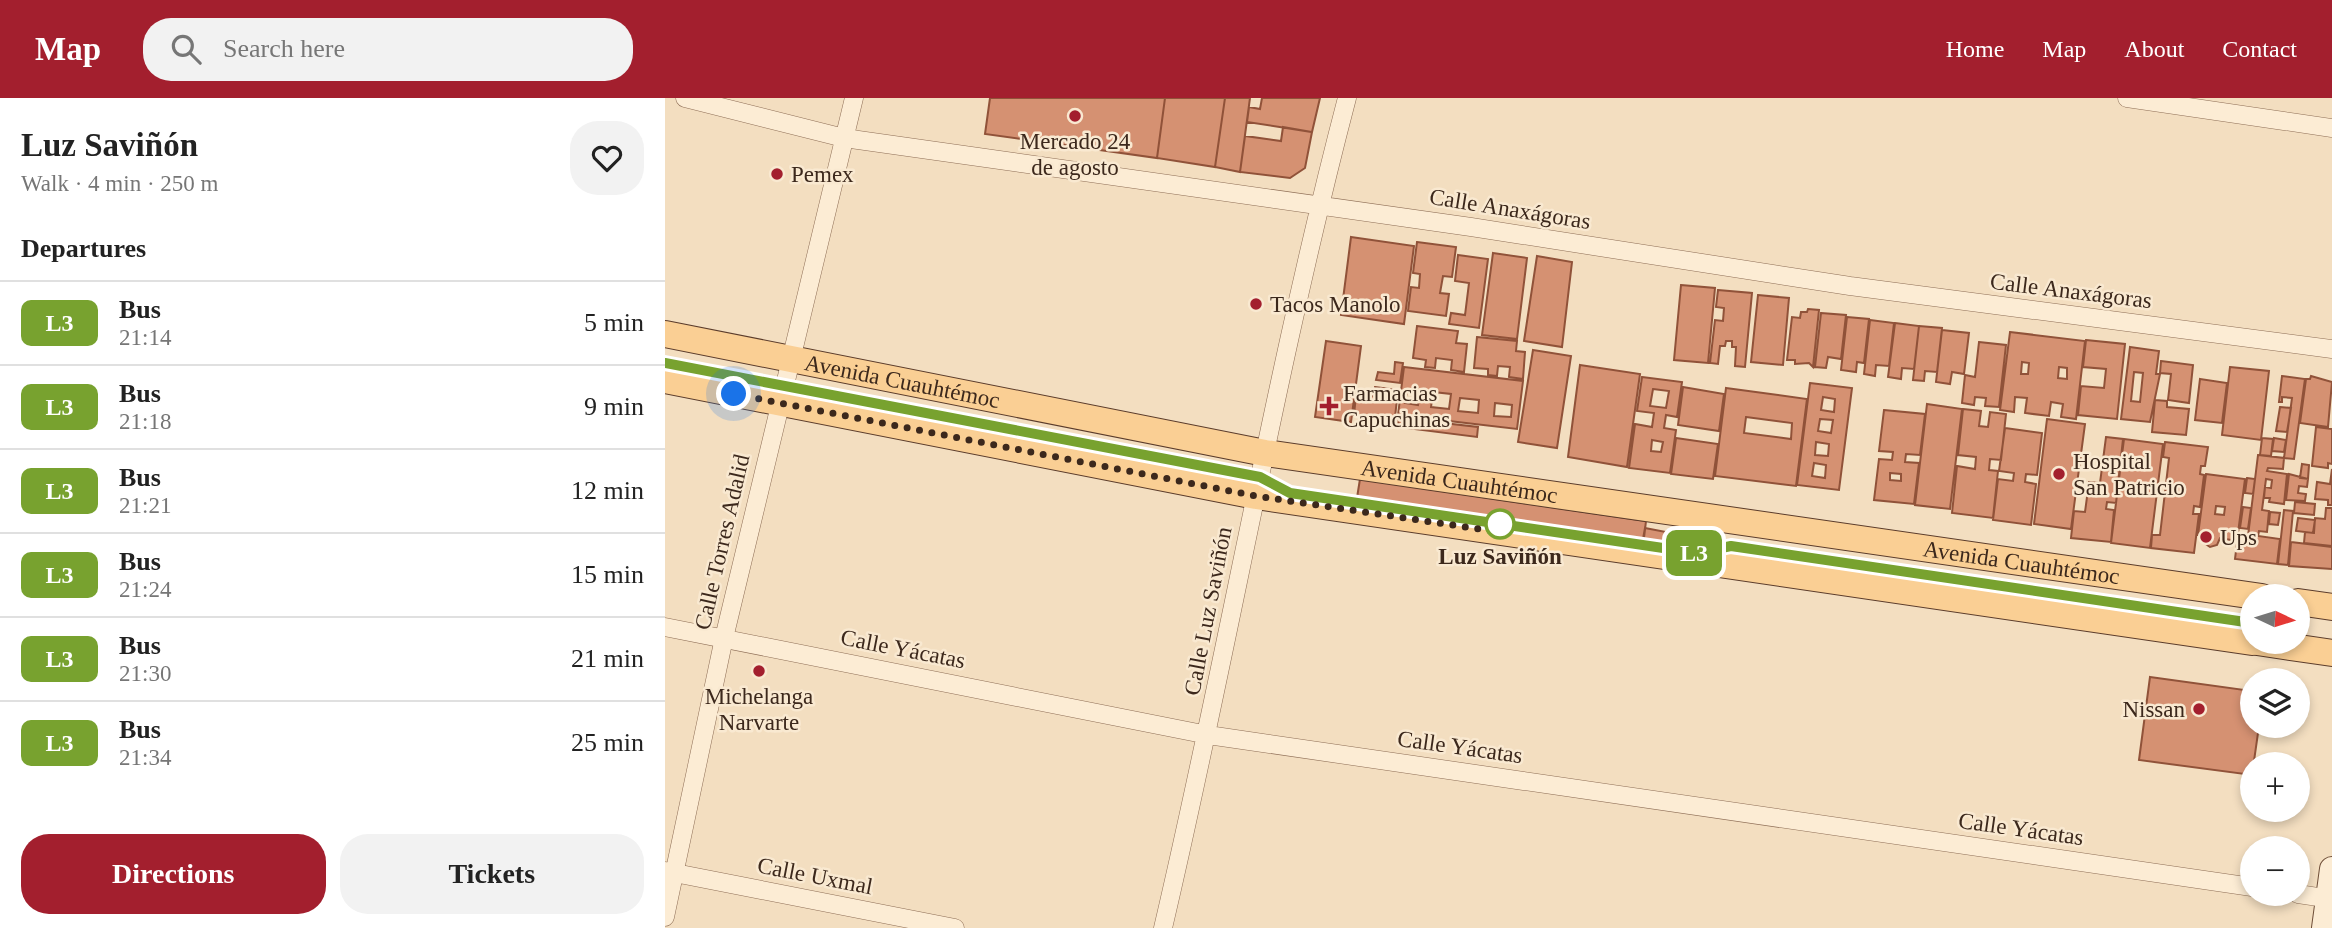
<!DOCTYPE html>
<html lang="en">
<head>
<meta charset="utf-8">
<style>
  :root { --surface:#fff; --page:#f2f2f2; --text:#222; --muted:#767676; --line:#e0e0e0; --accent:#a31f2e }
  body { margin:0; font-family:"Times New Roman",serif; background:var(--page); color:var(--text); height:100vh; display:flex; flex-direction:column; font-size:26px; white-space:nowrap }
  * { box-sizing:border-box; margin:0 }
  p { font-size:23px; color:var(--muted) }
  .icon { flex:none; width:38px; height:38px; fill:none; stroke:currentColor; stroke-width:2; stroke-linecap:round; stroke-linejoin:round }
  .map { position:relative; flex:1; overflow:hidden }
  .details { display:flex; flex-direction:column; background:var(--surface); width:665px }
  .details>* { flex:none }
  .badge { padding:0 14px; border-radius:10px; font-size:24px; line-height:46px }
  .needle { width:46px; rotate:94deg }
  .fabs { position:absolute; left:1575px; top:486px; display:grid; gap:14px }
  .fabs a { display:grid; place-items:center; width:70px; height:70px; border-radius:50%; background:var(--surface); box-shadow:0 4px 10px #0003; font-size:35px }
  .you { position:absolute; width:35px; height:35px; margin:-18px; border:5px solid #fff; border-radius:50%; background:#1a73e8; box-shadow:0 0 0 10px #1a73e833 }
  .map>.badge { position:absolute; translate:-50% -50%; box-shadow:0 0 0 4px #fff }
  h2 { padding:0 21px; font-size:26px; line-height:63px }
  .round { display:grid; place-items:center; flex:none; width:74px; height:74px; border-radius:28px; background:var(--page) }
  .headline { display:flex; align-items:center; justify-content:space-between; height:119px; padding:0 21px }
  h1 { font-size:33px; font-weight:700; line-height:52px }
  .primary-button { display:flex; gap:14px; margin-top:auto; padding:14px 21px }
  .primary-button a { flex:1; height:80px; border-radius:28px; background:var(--accent); color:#fff; font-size:28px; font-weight:700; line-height:80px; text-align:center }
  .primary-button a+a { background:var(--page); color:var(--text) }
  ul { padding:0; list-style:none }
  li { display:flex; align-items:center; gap:21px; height:84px; padding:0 21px; border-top:2px solid var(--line) }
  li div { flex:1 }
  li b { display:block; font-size:26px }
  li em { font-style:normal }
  li .badge { min-width:77px; font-weight:700; text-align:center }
  header { display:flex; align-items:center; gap:42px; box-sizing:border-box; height:98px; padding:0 35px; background:var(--accent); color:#fff }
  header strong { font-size:33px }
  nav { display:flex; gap:38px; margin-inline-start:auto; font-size:24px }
  .search { width:490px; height:63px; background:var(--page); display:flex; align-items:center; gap:18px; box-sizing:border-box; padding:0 24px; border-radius:28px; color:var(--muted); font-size:26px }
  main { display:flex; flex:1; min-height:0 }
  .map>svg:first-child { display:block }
  .building { fill:#d59172; stroke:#905239; stroke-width:2; fill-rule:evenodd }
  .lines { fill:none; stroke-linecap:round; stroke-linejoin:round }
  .street-casing { stroke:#8e6e56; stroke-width:19 }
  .secondary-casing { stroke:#6f4f39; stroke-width:26 }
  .primary-casing { stroke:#5b3c2b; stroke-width:28 }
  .street { stroke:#fcecd4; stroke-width:18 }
  .secondary { stroke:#fcecd4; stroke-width:24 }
  .primary { stroke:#facf94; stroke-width:26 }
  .line-casing { stroke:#fff; stroke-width:16 }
  .line { stroke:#78a22f; stroke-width:10 }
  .walk { stroke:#3c281c; stroke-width:7; stroke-dasharray:0 12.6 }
  .poi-dot { fill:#a31f2e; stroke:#f9e9d1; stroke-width:2.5 }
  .stop-dot { fill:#fff; stroke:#78a22f; stroke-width:3.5 }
  .labels { text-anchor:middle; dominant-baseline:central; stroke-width:5; stroke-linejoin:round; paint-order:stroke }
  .poi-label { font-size:23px; fill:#3c281c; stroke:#f9e9d1; text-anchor:start }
  .street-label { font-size:23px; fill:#3c281c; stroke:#f9e9d1 }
  .stop-label { font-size:23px; font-weight:bold; fill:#3c281c; stroke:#f9e9d1 }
</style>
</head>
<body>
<header>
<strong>Map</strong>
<div class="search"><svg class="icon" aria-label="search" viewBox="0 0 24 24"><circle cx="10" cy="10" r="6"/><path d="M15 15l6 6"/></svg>Search here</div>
<nav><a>Home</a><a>Map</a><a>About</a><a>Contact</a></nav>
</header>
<main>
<section class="details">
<div class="headline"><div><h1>Luz Saviñón</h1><p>Walk · 4 min · 250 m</p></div><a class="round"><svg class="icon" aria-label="heart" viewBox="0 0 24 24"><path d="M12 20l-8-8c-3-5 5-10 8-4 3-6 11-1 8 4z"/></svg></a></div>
<h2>Departures</h2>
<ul>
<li><span class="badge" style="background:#78a22f;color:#fff">L3</span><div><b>Bus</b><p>21:14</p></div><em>5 min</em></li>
<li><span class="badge" style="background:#78a22f;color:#fff">L3</span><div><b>Bus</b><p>21:18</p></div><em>9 min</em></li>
<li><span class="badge" style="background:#78a22f;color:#fff">L3</span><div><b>Bus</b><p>21:21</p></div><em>12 min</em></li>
<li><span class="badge" style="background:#78a22f;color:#fff">L3</span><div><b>Bus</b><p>21:24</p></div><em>15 min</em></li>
<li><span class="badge" style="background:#78a22f;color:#fff">L3</span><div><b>Bus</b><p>21:30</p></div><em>21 min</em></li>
<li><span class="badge" style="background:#78a22f;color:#fff">L3</span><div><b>Bus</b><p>21:34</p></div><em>25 min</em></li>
</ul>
<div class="primary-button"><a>Directions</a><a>Tickets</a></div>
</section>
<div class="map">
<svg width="1667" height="830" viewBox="0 0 1667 830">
  <rect width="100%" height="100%" fill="#f3dec0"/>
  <path class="building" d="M325,0H500L492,60L320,36Z
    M500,0H560L550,69L492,60Z
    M560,0H585L575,74L550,69Z
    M597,0H655L647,34L582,24L584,9L595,11Z
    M618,29L647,34L640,70L625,80L575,74L580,38L616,43Z
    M686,139L749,148L739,226L676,217Z
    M752,144L791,149L787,179L778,178L775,195L784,196L781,218L743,213L746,189L754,190L755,176L748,175Z
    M828,155L862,160L852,241L817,237Z
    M793,157L823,161L814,230L784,226L786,215L800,217L804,185L790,183Z
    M872,158L907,164L897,249L859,243Z
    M1016,187L1050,190L1043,265L1009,262Z
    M1053,192L1087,195L1080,269L1070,268L1071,249H1067V243H1061L1060,248H1055L1053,266L1045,265L1050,222L1058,223L1059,210L1051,209Z
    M1093,197L1124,200L1118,267L1086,264Z
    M1143,211L1154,212L1148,269L1144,265L1130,266V262H1122L1127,219L1135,220L1136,214H1142Z
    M1156,215L1181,217L1176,261L1163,259L1161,270L1150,269Z
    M1182,219L1204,221L1199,265L1192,264L1191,274L1176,272Z
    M1205,222L1229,225L1224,268L1211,267L1210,278L1199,276Z
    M1230,225L1254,228L1249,271L1237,270L1236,281L1223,279Z
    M752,228L793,233L791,245L802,246L799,274L786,272L787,262L771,260L770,270L760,269L761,262L748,260Z
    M1254,228L1277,230L1272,274L1260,273L1259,283L1248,282Z
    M1277,232L1304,235L1299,276L1287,274L1285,286L1271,284Z
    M1345,234L1420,243L1411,321L1396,319L1398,306L1386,304L1384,318L1360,315L1362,300L1350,299L1349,314L1335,312ZM1357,264L1364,265L1363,276H1356ZM1394,269L1402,270V281L1393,280Z
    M812,239L852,243L851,253L860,254L858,281L844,279L845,269L833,268L832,278L823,277V271L809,270Z
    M1421,242L1460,246L1452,321L1413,317L1416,288L1439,290L1441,271L1418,269Z
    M661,243L696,248L686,324L650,319Z
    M1314,244L1341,247L1334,309L1320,308L1321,300L1310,299L1309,307L1297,305L1300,277L1310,279Z
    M1465,249L1494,253L1491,276H1495L1485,324L1456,321ZM1469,274L1478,275L1475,304L1466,303Z
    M868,252L906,258L892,350L853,344Z
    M1496,263L1528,267L1524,305L1503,302L1506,276L1495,275Z
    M730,264L738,265L735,285L711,282L713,274L729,276Z
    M915,267L975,276L962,369L903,359Z
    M739,269L858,283L852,331L733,317ZM742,293L755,294L753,307L740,305ZM768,294L786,296L784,311L766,309ZM795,300L814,302L813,315L793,313ZM830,305L847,307L846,319L829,318Z
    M1565,269L1604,273L1596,342L1557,337Z
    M1617,278L1640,281L1629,361L1619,360L1627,300L1617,299V304H1614Z
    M1646,278L1667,284L1663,329L1635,325L1641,281H1645Z
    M977,279L1017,284L1012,319L1001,317L999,330L1011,332L1005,375L964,370L970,326L987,329L989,315L972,313ZM988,291L1004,293L1001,310L985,308ZM987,342L998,344L996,354L986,353Z
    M1535,281L1562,285L1557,325L1530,322Z
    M1145,285L1187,290L1174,392L1132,387ZM1158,299L1170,301L1169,314L1156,312ZM1155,321L1168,322L1166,335L1153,333ZM1151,344L1164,346L1163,358L1150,357ZM1149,365L1161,367L1160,380L1147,378Z
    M710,289L733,292L729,328L694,325L695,317H689L691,297L709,298Z
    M1018,289L1059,296L1054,333L1013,327Z
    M1061,290L1142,301L1131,388L1050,378ZM1081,319L1127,325L1126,341L1079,335Z
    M1490,302L1502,303V309L1524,311L1521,337L1487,334Z
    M1262,306L1297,311L1285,411L1250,407Z
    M1615,309L1626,310L1622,334L1611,333Z
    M1298,311L1316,313L1314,328L1323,329L1325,314L1341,316L1336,362L1325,361L1324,372L1333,373L1328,420L1287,415L1292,368L1310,371L1311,359L1293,357Z
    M1219,312L1260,316L1255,357L1241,356L1240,364L1254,365L1249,406L1209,402L1214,361L1227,362L1228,354L1214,353ZM1225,375L1236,376V383L1225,382Z
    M734,320L813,329L812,339L733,329Z
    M1382,321L1420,326L1406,431L1369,426Z
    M1651,329L1667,331V366L1663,365V370L1647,368Z
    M1340,330L1377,335L1372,377L1361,376L1360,384L1371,386L1366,427L1328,422L1333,381L1348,383L1349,375L1334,373Z
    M1441,339L1458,341L1451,405L1442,404L1441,411L1449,412L1446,444L1406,440L1409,413L1420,414L1424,384L1435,385Z
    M1011,340L1053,346L1048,381L1006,376Z
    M1597,340L1608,341L1606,358L1595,357Z
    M1609,340L1621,342L1619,354L1607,353Z
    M1459,341L1498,346L1485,450L1446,445Z
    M1500,344L1543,349L1540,368H1536L1535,376L1539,377L1535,409L1529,408L1528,416H1534L1529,455L1486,450L1487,437H1495L1504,360L1498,359Z
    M1593,357L1619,360L1618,371L1603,370L1602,373L1622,376L1619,406L1604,404L1605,400H1599L1600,389L1606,390L1607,382L1601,381L1597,412L1604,413L1602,434L1594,433L1593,438L1615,441L1612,466L1570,461L1572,445L1582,446Z
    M1637,366L1644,367L1643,381L1635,380Z
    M1667,371V407H1663V402L1650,401L1652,384L1665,386Z
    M1541,376L1580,381L1572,443L1555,440L1552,447L1545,449L1539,445L1538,438L1533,437ZM1551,408L1560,409L1559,417L1550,416Z
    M1624,376L1643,381L1642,389L1634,388L1633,395L1641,396L1640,403L1621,402Z
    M1582,380L1590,381L1588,396L1580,395Z
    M695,381L981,423L978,448L691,406Z
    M1630,404L1650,406L1649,417L1629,415Z
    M1578,409L1586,410L1583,431L1575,430Z
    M1661,410H1667V448L1639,445L1640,434L1649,435L1650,420L1660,421Z
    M1619,412L1628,413L1623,467L1613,466Z
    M1605,414L1615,415L1613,427L1604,426Z
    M1633,420L1650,422L1648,435L1631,433Z
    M980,430L1001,434L1000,444L978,441Z
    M1626,444L1667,449V471L1624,468Z
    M1485,579L1587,593V628H1594L1587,677L1474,662Z"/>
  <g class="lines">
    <defs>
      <path id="street" d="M20,0L179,40L806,129L1185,188L1667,251
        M1462,0L1667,30
        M0,529L543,637L1587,789
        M0,773L290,830
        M1633,796L1667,801
        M0,819L59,540L189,0
        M498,830C563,554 610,274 682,0"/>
      <path id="secondary" d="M1659,830L1667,771"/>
      <g id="primary">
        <path id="s1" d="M0,236L600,355L1597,499"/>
        <path d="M0,282L591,398L1587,544"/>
        <path d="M1633,504L1667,509"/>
        <path d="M1592,544L1667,555"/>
      </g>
    </defs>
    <use href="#street" class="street-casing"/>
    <use href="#secondary" class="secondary-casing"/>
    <use href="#primary" class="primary-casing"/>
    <use href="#street" class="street"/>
    <use href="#secondary" class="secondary"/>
    <use href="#primary" class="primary"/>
  </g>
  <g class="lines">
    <defs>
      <path id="line" d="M0,265L595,379L625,395L1032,455L1066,448L1587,525"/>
    </defs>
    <use href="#line" class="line-casing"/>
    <use href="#line" class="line"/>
    <path class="walk" d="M69,296L591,398L828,433L835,426"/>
  </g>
  <g class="poi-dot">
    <circle cx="410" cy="18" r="7"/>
    <circle cx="112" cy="76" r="7"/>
    <circle cx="591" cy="206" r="7"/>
    <path d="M660.5 297.5h7v7h7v7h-7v7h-7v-7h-7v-7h7z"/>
    <circle cx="1394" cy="376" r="7"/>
    <circle cx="1541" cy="439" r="7"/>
    <circle cx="94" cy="573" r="7"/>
    <circle cx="1534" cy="611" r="7"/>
  </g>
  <circle class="stop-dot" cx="835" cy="426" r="14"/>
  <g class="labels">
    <g class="poi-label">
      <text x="410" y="43" text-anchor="middle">Mercado 24<tspan x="410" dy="26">de agosto</tspan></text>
      <text x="126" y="76">Pemex</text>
      <text x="605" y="206">Tacos Manolo</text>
      <text x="678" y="295">Farmacias<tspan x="678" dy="26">Capuchinas</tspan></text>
      <text x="1408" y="363">Hospital<tspan x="1408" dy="26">San Patricio</tspan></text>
      <text x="1555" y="439">Ups</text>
      <text x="94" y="598" text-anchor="middle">Michelanga<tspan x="94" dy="26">Narvarte</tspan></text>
      <text x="1520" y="611" text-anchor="end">Nissan</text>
    </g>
    <g class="street-label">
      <text transform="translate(845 111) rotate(9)">Calle Anaxágoras</text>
      <text transform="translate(1406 193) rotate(7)">Calle Anaxágoras</text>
      <text stroke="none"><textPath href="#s1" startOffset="242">Avenida Cuauhtémoc</textPath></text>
      <text stroke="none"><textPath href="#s1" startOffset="808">Avenida Cuauhtémoc</textPath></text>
      <text transform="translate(57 444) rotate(-77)">Calle Torres Adalid</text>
      <text stroke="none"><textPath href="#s1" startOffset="1376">Avenida Cuauhtémoc</textPath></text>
      <text transform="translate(543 513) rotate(-79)">Calle Luz Saviñón</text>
      <text transform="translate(238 551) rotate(11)">Calle Yácatas</text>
      <text transform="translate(795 649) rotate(8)">Calle Yácatas</text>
      <text transform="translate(1356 731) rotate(8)">Calle Yácatas</text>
      <text transform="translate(150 778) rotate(11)">Calle Uxmal</text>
    </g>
    <g class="stop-label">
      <text x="835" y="458">Luz Saviñón</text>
    </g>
  </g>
</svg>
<div class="fabs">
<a><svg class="needle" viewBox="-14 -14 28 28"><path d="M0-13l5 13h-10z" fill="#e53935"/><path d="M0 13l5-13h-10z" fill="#767676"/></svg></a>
<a><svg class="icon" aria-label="layers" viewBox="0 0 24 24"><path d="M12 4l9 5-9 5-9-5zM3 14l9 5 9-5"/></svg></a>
<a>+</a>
<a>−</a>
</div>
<div class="you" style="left:69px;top:296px"></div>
<b class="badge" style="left:1029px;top:455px;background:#78a22f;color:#fff">L3</b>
</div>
</main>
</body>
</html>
